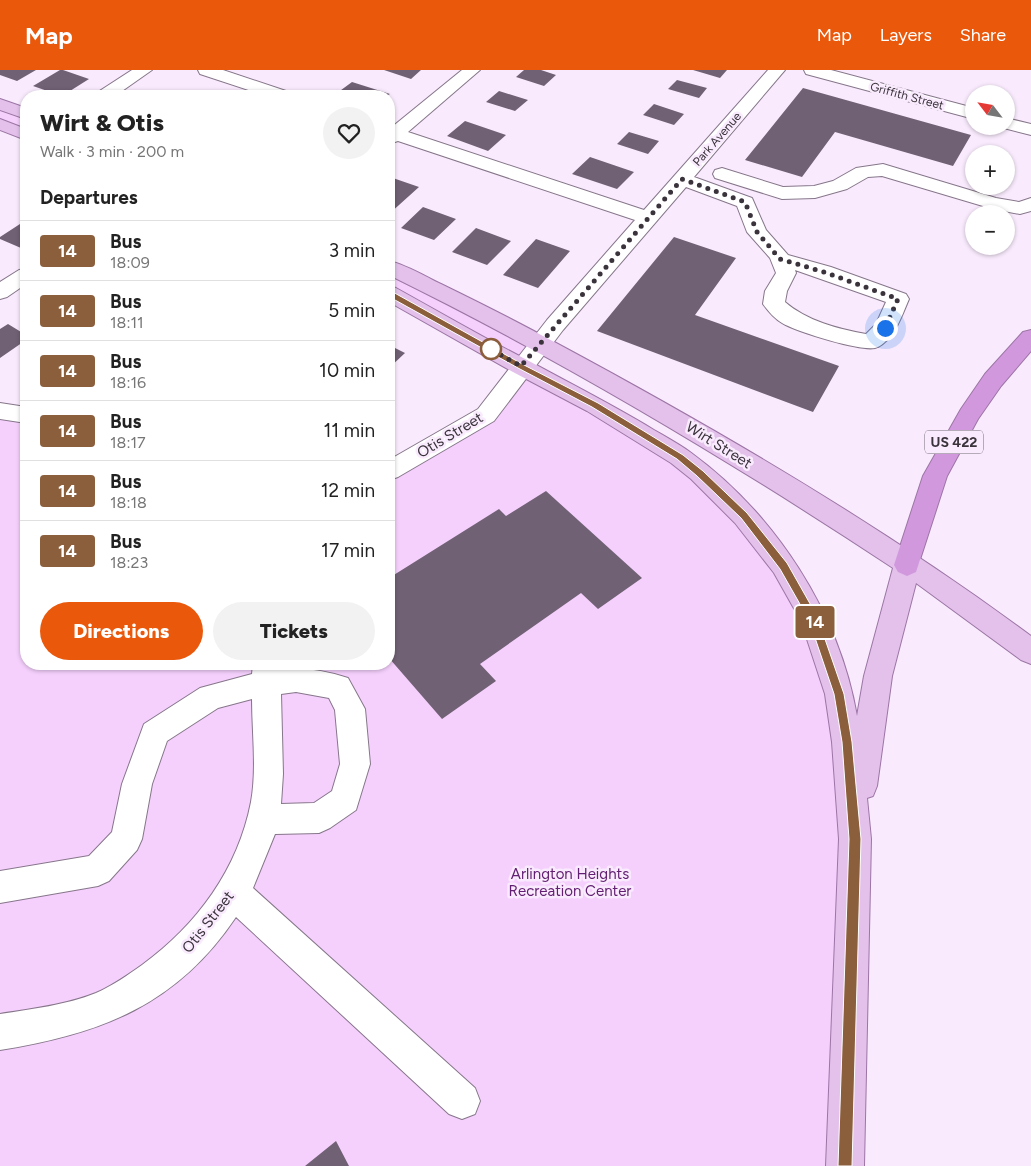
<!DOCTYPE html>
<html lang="en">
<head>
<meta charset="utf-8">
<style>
  :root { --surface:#fff; --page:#f2f2f2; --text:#222; --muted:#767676; --line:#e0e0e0; --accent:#ea580c }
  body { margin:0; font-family:Figtree,sans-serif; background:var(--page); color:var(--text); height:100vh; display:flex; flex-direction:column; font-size:19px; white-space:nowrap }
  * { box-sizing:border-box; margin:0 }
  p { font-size:16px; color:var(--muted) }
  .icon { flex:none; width:28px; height:28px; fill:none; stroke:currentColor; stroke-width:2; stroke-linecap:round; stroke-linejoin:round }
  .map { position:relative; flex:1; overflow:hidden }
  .side { position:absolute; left:20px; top:20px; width:375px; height:580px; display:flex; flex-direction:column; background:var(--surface); border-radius:20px; box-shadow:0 1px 4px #0004 }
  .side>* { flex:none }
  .badge { padding:0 10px; border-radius:4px; font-size:18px; line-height:32px }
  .needle { width:32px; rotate:301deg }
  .tools { position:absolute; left:965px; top:15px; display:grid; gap:10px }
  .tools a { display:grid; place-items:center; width:50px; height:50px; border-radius:50%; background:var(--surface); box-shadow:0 1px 4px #0004; font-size:25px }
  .you { position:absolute; width:25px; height:25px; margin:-12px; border:4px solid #fff; border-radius:50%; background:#1a73e8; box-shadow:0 0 0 8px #1a73e833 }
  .map>.badge { position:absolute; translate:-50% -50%; box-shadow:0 0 0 2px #fff }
  h2 { padding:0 20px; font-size:19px; line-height:45px }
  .round { display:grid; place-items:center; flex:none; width:52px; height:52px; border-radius:26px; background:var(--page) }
  .headline { display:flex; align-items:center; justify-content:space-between; height:85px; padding:0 20px }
  h1 { font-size:24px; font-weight:800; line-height:38px }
  .primary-button { display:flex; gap:10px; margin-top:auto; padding:10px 20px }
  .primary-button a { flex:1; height:58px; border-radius:30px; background:var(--accent); color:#fff; font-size:20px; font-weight:800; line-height:58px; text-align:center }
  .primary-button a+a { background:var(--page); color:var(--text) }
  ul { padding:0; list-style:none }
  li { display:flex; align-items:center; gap:15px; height:60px; padding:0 20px; border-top:1px solid var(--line) }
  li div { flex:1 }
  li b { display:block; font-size:19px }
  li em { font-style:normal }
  li .badge { min-width:55px; font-weight:700; text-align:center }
  header { display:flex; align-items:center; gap:30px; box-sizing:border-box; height:70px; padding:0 25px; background:var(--accent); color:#fff }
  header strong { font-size:24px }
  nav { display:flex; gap:28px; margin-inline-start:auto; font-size:18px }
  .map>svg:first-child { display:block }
  .green { fill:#f5d0fd }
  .building { fill:#716175 }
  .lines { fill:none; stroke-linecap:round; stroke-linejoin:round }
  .minor-casing { stroke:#86768a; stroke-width:2 }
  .major-casing { stroke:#9c75a5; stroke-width:2 }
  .highway-casing { stroke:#9c75a5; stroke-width:2 }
  .minor { fill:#fff; fill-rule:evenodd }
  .major { fill:#e3c1eb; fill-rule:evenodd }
  .highway { fill:#d198de; fill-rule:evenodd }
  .line { fill:#8b5e3c; stroke:#fff }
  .walk { stroke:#3a333b; stroke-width:5; stroke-dasharray:0 9 }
  .stop-dot { fill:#fff; stroke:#8b5e3c; stroke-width:2.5 }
  .labels { text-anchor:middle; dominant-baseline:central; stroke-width:5; stroke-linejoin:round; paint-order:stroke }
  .far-street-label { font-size:12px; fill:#3a333b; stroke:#f9ebfd }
  .shield { fill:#f9ebfd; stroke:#736a75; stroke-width:1 }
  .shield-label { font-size:14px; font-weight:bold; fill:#3a333b }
  .street-label { font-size:15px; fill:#3a333b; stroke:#f9ebfd }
  .park-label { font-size:15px; fill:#632072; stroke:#f9ebfd }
</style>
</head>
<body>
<header>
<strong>Map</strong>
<nav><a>Map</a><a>Layers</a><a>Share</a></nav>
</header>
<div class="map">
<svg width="1031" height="1096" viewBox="0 0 1031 1096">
  <rect width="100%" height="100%" fill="#f9ebfd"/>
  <path class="green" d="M0,34L26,44V65L0,54Z
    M389,197L541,275L521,296L680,387L783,496L839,624L845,1096H0V341L26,345V594H389V401L486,345L521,297L389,223Z"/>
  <path class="building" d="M0,0H36L17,11L0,5Z
    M60,0H63L89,9L62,26L33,16Z
    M384,0H421L411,9Z
    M524,0H541L556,5L544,16L516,7Z
    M693,0H727L720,8Z
    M677,10L707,18L699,28L668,19Z
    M352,12L390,24L386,26H333Z
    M803,18L971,65L953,96L835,62L802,107L745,90Z
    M499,21L528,30L515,41L486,32Z
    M654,34L684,44L674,55L643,45Z
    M465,51L506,65L488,81L447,66Z
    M629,62L659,71L648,84L617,74Z
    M590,87L634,102L617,119L572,104Z
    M390,107L419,117L389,144V108Z
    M423,137L456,149L434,170L401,158Z
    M20,154L26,157V175L21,178L0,169V167Z
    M476,158L511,171L487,195L452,182Z
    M674,167L736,188L695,245L839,296L813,342L597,261Z
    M536,169L570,181L538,218L503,205Z
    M8,254L26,265V270L0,288V259Z
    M389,275L405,283L389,298Z
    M546,421L642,508L598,539L581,523L480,594L496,611L442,649L389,588V520L395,516L389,508L499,439L506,446Z
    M336,1071L349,1096H305Z"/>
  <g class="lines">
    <defs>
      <path id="minor" d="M132,0H152L115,26H95L98,22Z
        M198,0H223L289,22L292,26H267L200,4Z
        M462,0H480L408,62L644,140L768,0H785L694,107L752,128L766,160L788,185L831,197L906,224L909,229C902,245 895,268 878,277C866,284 795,261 782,253C775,249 768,241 763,234L765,221L776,203L770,188L747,162L737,136L686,117L563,260L494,351L398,407L389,410V390L478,339L547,250L635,150L398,71L389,74V57H392ZM795,200L886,232L876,254L866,264C838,259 807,251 785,232L787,221L796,203Z
        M804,0H831L974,38V49L806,4Z
        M1006,48L1031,54V65L1000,57L1006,56Z
        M883,94L996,128L1019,132L1031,128V141L1020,144L993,139L882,106L868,107L847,119L815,128L782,129L715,108L713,104L715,100L722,98L783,117L814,116L833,111L856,98Z
        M26,199V214L7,227L0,229V212L19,200Z
        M0,333L26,337V353L0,349Z
        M253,594H279L280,599C303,597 327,601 348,608L365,639L370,694L356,740L330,758L319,763L275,764L253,818L475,1018L480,1031L475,1044L462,1049L449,1044L236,847C177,935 101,964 0,980V944C32,939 66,935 96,923C112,916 128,905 142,895C197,855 238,799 251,732C257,699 252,662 252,629L218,638L167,671L152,714L142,769L137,780L109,811L98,816L0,833V801L89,786L112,762L122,714L144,654L200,618L252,604ZM296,622L329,628L335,640L340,694L332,721L314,733L281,734L283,704L281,624Z"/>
      <path id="major" d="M0,29L26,38V49L0,40Z
        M0,49L26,59V70L0,60Z
        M389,191C407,195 424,206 441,214C480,233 520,253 558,274C720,361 884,457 1031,566V594L1021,590L916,513L892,606L877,716L873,726L867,728L871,769L864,1096H826L839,769L832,672L825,624L801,551L774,503L735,453L691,409L671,393L587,341L513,302L389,232V216L396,218C441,243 484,268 529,291C571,314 613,335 654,360C666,367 679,374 690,382C775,444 839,542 857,646L864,606L893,498C731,391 564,291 389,205Z"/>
      <path id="highway" d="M1031,260V281L1001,316L978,349L947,406L916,502L907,506L898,502L894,495L923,406L961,339L985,304L1023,262Z"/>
    </defs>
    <use href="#minor" class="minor-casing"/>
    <use href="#major" class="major-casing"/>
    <use href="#highway" class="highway-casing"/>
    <use href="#minor" class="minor"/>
    <use href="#major" class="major"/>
    <use href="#highway" class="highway"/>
  </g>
  <path class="line" d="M386,221H391L524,295L598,333L683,385L703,401L747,443L787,493L817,546L844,624L852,672L861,769L852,1096H838L849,769L842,672L834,624L809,550L780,499L741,448L697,406L677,389L592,337L518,298L386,225Z"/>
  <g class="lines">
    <path class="walk" d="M491,279L488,278L521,296L682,109L745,132L757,162L780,189L824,202L898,229L885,258"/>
  </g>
  <circle class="stop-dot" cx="491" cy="279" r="10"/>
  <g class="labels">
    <g class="far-street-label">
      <text transform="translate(907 26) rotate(15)">Griffith Street</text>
      <text transform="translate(717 69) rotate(-49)">Park Avenue</text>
    </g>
    <rect class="shield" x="925" y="360.5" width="58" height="23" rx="4"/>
    <g class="shield-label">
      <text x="954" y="372">US 422</text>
    </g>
    <g class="street-label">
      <text transform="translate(450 365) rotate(-31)">Otis Street</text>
      <text transform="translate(719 375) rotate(32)">Wirt Street</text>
      <text transform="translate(208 852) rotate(-52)">Otis Street</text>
    </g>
    <g class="park-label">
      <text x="570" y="804">Arlington Heights<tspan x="570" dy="17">Recreation Center</tspan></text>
    </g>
  </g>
</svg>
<div class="tools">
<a><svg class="needle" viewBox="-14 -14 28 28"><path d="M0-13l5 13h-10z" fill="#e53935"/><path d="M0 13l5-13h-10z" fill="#767676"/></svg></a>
<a>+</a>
<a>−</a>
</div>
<div class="you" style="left:885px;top:258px"></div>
<b class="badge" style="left:815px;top:552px;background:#8b5e3c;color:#fff">14</b>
<section class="side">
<div class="headline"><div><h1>Wirt &amp; Otis</h1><p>Walk · 3 min · 200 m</p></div><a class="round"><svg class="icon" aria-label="heart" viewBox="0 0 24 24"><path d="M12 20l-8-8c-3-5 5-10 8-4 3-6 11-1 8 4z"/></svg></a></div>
<h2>Departures</h2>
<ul>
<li><span class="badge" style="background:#8b5e3c;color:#fff">14</span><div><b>Bus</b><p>18:09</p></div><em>3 min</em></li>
<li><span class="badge" style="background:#8b5e3c;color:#fff">14</span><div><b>Bus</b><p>18:11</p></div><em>5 min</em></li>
<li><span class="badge" style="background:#8b5e3c;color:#fff">14</span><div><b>Bus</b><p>18:16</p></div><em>10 min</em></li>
<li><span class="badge" style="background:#8b5e3c;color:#fff">14</span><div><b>Bus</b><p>18:17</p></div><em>11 min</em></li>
<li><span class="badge" style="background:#8b5e3c;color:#fff">14</span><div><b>Bus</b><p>18:18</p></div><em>12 min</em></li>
<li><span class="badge" style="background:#8b5e3c;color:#fff">14</span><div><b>Bus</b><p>18:23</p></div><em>17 min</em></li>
</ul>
<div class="primary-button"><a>Directions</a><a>Tickets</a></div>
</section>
</div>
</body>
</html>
